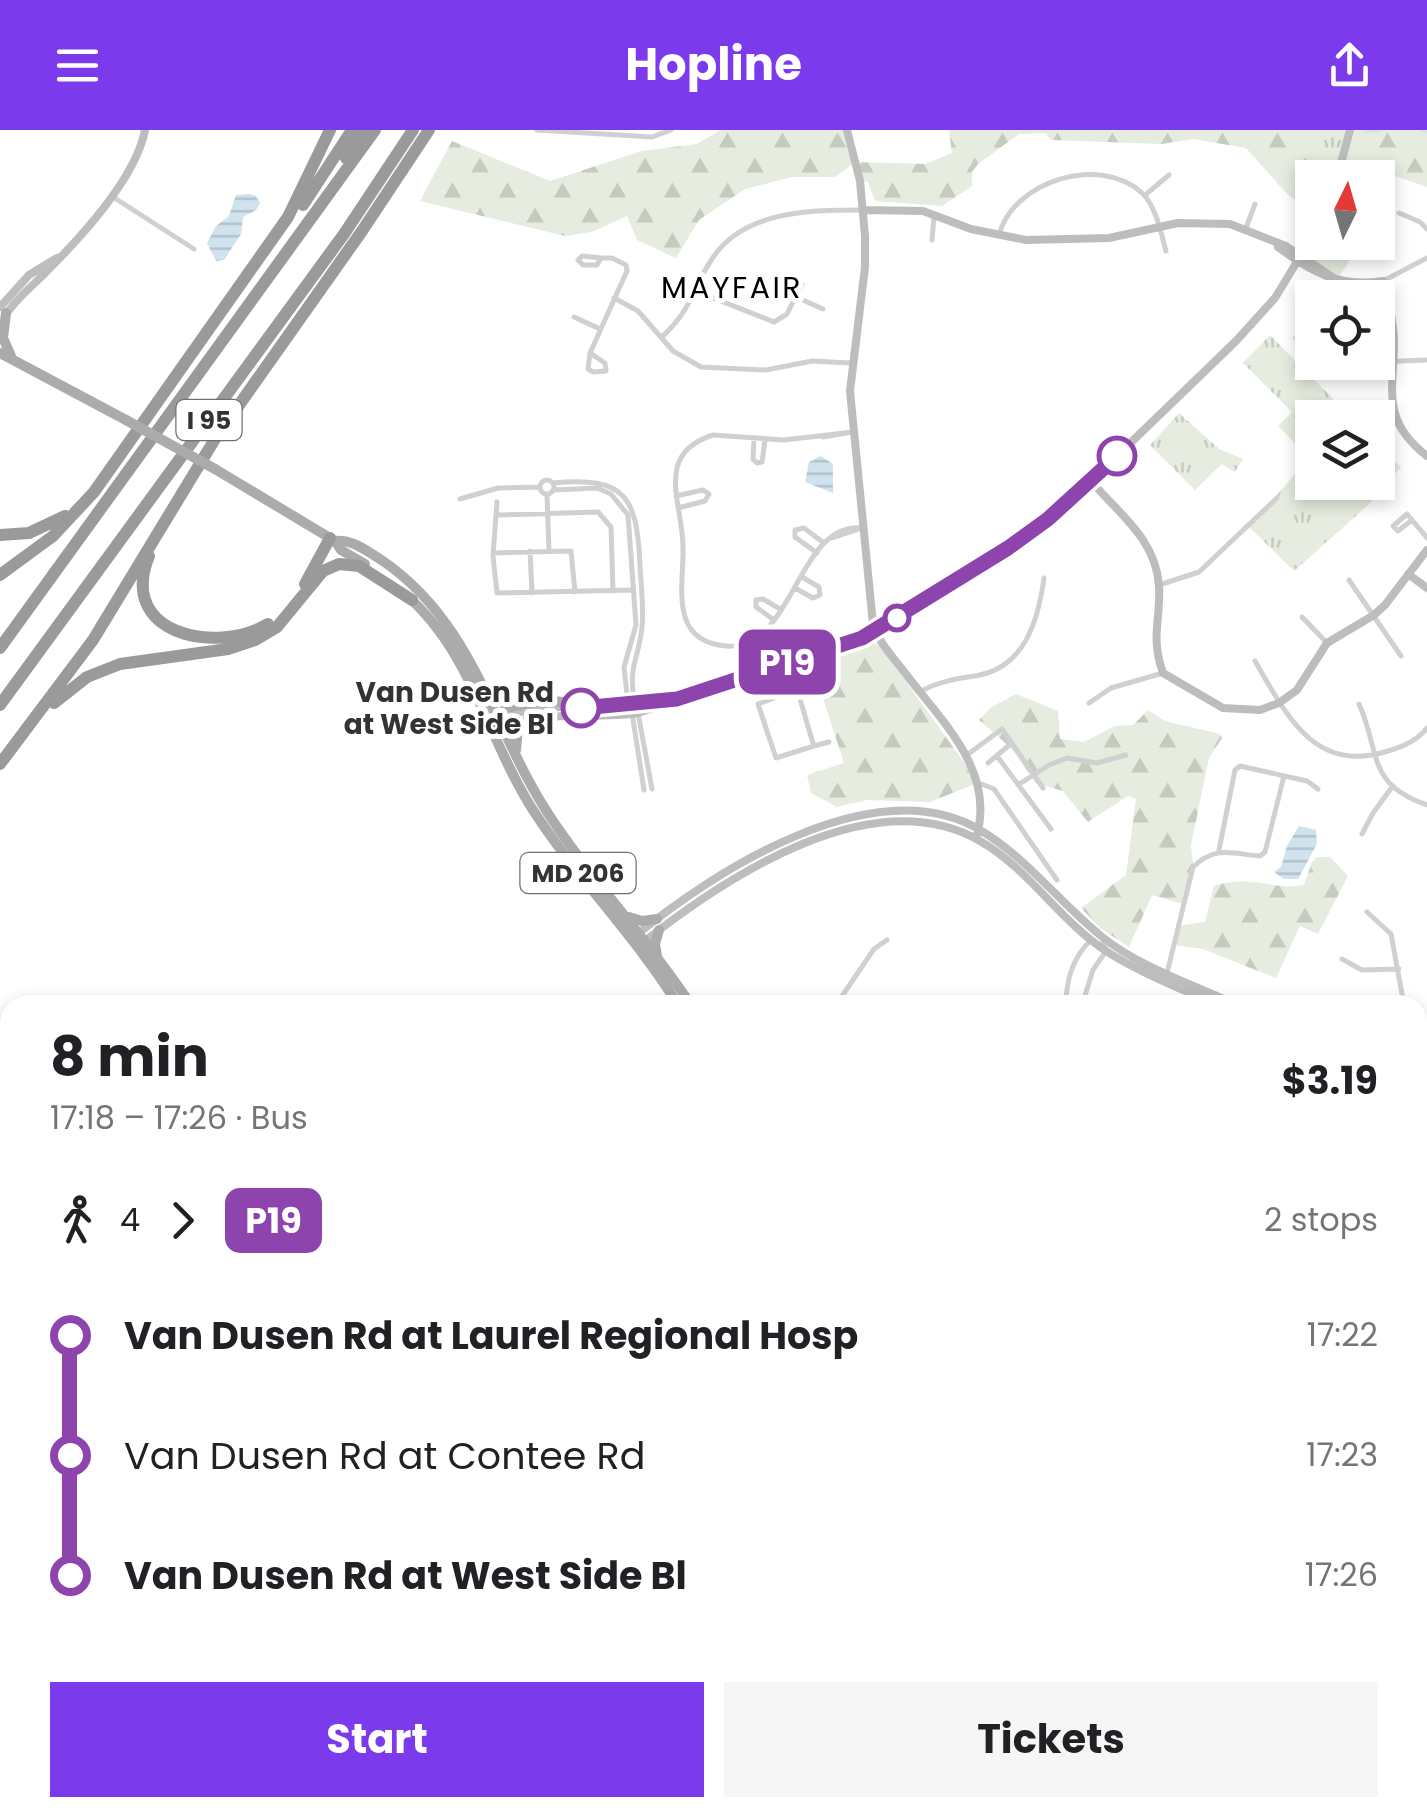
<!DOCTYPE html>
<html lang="en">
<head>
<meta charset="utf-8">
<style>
  :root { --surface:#fff; --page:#f6f6f6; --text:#202124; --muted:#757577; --accent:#7c3aed }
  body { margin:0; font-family:Poppins,sans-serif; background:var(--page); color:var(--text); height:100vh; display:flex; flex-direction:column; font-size:38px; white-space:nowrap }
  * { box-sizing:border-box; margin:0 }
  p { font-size:32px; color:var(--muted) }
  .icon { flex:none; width:55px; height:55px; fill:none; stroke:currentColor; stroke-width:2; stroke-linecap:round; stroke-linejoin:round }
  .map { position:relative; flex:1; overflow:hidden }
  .sheet { position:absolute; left:0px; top:865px; width:1428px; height:822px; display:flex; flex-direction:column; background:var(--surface); border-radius:30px 30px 0 0; box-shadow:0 5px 15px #0003 }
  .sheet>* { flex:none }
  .badge { padding:0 20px; border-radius:15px; font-size:35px; line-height:65px }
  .needle { width:65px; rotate:5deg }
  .buttons { position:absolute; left:1295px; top:30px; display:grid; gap:20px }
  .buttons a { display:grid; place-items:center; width:100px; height:100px; border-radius:0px; background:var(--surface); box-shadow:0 5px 15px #0003; font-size:50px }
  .map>.badge { position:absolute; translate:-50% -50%; box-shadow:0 0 0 5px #fff }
  .legs { display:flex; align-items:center; gap:15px; height:110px; padding:0 50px; font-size:32px }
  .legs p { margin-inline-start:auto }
  .overview { display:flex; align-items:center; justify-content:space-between; height:170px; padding:0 50px }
  h1 { font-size:55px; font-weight:700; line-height:75px }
  .button { display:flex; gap:20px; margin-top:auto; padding:20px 50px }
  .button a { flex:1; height:115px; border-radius:0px; background:var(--accent); color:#fff; font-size:40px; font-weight:700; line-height:115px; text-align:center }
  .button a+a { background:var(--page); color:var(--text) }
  ul { padding:0 50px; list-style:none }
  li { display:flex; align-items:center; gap:35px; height:120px; font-size:38px }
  li i { display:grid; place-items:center; width:15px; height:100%; margin:0 12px; background:currentColor }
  li i::after { content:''; width:25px; height:25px; margin:-12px; border:8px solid; border-radius:50%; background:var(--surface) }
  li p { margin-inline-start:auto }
  li:first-child i { background:linear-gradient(#0000 50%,currentColor 0) }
  li:last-child i { background:linear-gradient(currentColor 50%,#0000 0) }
  header { display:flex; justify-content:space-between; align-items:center; height:130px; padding:0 50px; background:var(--accent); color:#fff; font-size:45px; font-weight:700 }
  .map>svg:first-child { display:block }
  .grass { fill:url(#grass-tufts) }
  .forest { fill:url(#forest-firs) }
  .cemetery { fill:url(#cemetery-stones) }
  .park { fill:#e6ecdf }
  .water { fill:url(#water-rules) }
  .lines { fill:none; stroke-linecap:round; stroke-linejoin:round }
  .stream { stroke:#cfe2ee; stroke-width:2.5 }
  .street { stroke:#d0d0d0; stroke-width:5 }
  .secondary { stroke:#bdbdbd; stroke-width:8 }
  .primary { stroke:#ababab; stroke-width:10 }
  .highway { stroke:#9a9a9a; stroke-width:12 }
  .rail-casing { stroke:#888; stroke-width:6 }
  .rail { stroke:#fff; stroke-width:2.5; stroke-dasharray:8; stroke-linecap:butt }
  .primary-bridge { stroke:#ababab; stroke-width:10 }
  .line-1-casing { stroke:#fff; stroke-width:22 }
  .line-1 { stroke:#8e44ad; stroke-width:15 }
  .stop-1-dot { fill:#fff; stroke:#8e44ad; stroke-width:5 }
  .labels { text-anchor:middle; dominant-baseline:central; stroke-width:10; stroke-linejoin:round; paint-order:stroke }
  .shield { fill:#fff; stroke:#707070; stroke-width:2.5 }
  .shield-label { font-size:25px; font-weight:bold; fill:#333 }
  .stop-label { font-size:28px; font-weight:bold; fill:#333; stroke:#fff; text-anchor:end }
  .neighbourhood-label { font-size:30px; letter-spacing:2.5px; fill:#000; stroke:#fff }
</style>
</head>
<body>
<header><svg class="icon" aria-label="menu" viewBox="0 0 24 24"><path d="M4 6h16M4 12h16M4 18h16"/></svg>Hopline<svg class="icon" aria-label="share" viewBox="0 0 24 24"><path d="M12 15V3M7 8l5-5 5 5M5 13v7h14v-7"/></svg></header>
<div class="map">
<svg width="1427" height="1686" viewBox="0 0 1427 1686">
  <defs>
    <pattern id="grass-tufts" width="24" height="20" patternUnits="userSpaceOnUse" patternTransform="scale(2.5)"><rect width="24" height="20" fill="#e6ecdf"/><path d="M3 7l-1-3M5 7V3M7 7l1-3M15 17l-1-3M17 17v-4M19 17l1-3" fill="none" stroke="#c6cbc0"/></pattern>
    <pattern id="forest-firs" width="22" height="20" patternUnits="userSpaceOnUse" patternTransform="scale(2.5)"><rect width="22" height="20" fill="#e6ecdf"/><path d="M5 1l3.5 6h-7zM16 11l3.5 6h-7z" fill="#c6cbc0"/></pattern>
    <pattern id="cemetery-stones" width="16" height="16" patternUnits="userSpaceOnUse" patternTransform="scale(2.5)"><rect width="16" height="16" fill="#e6ecdf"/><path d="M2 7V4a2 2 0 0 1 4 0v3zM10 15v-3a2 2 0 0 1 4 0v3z" fill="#c6cbc0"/></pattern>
    <pattern id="water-rules" width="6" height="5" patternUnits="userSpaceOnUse" patternTransform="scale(2.5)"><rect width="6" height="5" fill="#cfe2ee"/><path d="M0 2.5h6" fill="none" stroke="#b2c2cd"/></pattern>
  </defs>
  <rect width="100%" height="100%" fill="#fff"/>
  <path class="grass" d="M1292,0H1370L1374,14L1363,35L1390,44L1378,64V48L1337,47L1343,26Z
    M1312,112L1361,113L1337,150L1302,127Z
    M1270,205L1351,287L1312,288V352H1378V314L1401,337L1367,376L1294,441L1248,396C1271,374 1288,351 1309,328L1278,296L1292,282L1243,233Z
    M1179,283L1219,319L1243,329L1235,342L1222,334L1195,360L1150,315Z"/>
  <path class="forest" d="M721,0H847L856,32L925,34L952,23L949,0H1292L1343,26L1337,47L1312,48V79L1289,66L1246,18L1193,9L1162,14L1051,10L1045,3L1019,4L978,34L972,42V56L942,76L875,71L868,52L860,51L855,32L835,47H792L745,59L699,90L676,128L637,110L627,86L592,102L565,106L420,71L452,11L550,51L642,21L697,14Z
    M1370,0H1427V57L1363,35L1374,14Z
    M874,512L881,517L966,635L975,654L930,672L867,670L837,677L811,663L807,645L844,633L811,531Z
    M1016,564L1058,581L1060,609L1084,612L1115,596L1133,595L1148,580L1165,591L1220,604L1222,608L1209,628L1191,715L1193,737L1183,774L1152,765L1129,817L1100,798L1081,778L1126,745L1136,669L1128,666L1088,692L1063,661L1036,653L1011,618L979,590L990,578Z
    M1317,727H1330L1348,746L1318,804L1300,796L1276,848L1203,819L1173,815L1177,796L1205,792L1214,756C1252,744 1273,761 1304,755L1312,732Z
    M25,1678H96L104,1686H74L71,1679L62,1686H24Z"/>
  <path class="cemetery" d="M1418,975L1427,980V1030L1418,1042Z
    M1418,1265L1427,1267V1315L1418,1325Z"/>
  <path class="park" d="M1306,192L1312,196V214L1305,221L1292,208Z"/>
  <path class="water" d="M250,64L256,66L260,73L256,80L243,87L241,104L224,130L216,131L207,113L216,96L229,86L236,65Z
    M821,326L833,334V363L805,352L809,332Z
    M1299,696L1316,700L1317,714L1298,749H1284L1274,742L1281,737L1287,716Z
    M0,1241L10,1244V1372L0,1388Z
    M1418,1539L1427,1540V1593L1418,1591Z"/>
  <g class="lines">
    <path class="stream" d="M1421,0L1427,2
      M1365,2L1381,0
      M38,1686L44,1678"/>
    <path class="street" d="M537,0L652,7L671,0
      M1145,65L1169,45
      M113,67L194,119
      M1399,83L1420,92L1427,99
      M1246,98L1255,74
      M999,105C1013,51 1100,24 1142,63C1156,76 1161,103 1166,121
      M932,110L934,87
      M582,126L601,128L597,135H583L578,130Z
      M1383,151L1427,128
      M698,162L774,192L787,184L802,154
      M796,167L823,179
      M614,168L638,181L673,221L701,237L766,240L812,231L851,233
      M574,187L600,199
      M662,207C693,178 691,160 712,129C743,80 812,80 863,80
      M590,223L627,141L626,135L612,128H601
      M590,223L605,233L606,241L593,242L588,239Z
      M1378,232L1427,230
      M1357,234L1370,232
      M853,302L784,310L713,305C653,324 683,374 683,417C684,455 668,511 726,516C795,521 796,392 862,398
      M823,307L852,302
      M754,309L753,329L757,333L762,332L765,310
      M540 357a7 7 0 1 1 14 0a7 7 0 1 1-14 0Z
      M553,353C626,346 637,367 640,435C641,456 644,477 642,497C639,529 627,537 635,573
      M554,360L597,358L611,364L628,385L636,495L624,537L628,574
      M547,364L549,421
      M676,366L703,360L709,364L705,371L678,378
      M460,369L498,358L540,357
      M497,372L493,426L497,463L633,460
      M498,385L598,382L611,397L613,461
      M1412,390L1398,401L1393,396L1407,384L1427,408
      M832,408L859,399
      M530,421L532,463
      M493,423L571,421L575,462
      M817,423L795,407V400L804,398L824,413
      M1349,450L1401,526
      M1159,455L1199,442L1277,368
      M795,458L813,468L820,465L819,457L802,447
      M1302,487L1327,513
      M774,490L756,477V470L763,469L780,479
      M1255,531C1286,584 1314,645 1388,621C1402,617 1417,611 1427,598
      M788,532C798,559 805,588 814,616L776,628L758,574L797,559
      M921,561C940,551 955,549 975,546C1025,538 1038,491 1044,448
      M1089,573L1111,558L1163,543
      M1359,574C1381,623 1366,654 1427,675
      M632,583L644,660
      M638,583L652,659
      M814,616L829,612
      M967,625L1002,599L1043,658
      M997,626L1051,699
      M988,633L1012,613
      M979,653L994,659L1057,750
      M1018,655L1049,635L1067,628L1097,633L1126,625
      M1362,704L1373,683L1392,657
      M1219,720L1235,640L1240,636L1307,651L1318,659
      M1367,782L1391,804L1404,875
      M1342,829L1362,840L1399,839
      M1167,843L1193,737C1216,715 1232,724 1260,726L1265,722L1284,646
      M836,875L874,819L887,810
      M1066,875C1066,851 1073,827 1091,810
      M1082,875L1093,840L1106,821L1102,808
      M1418,1212L1427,1214
      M1202,1678L1210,1686
      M1138,1686L1152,1678
      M1223,1686L1227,1678
      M1269,1686L1276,1678
      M1407,1686L1427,1674"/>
    <path class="secondary" d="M847,0L860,51L865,106V137L850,261L873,494C878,511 891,525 902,539C940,590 997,640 976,708
      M1337,48L1350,0
      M863,80L923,81L971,99L1026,110L1109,108L1178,93L1230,94L1286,116L1337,150
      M1278,117C1311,142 1340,158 1383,151C1388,171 1394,192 1394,213C1393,263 1382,291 1427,326
      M0,177L29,145L57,128
      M5,186C17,167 33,156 48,140C81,107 136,47 145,0
      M1091,351C1119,384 1156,409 1159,456C1161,490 1150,506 1163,543L1223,578L1260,580L1279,573L1297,560L1327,513L1374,485L1385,475L1427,420
      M1408,444L1427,458
      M494,589C546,572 608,576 663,571
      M501,598C546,579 591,590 638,583L862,508L1008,418L1048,389L1091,351L1236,211L1275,168L1312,107
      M634,807C715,740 875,638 980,700C1027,728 1059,772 1101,806C1139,837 1192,854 1237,875
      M641,814C724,748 872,649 980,711C1029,739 1059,790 1106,821C1140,843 1180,858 1216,875
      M1418,959L1427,963
      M1418,969L1427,973"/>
    <path class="primary" d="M6,183L3,208L11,226
      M0,223L126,290
      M215,339L335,411L341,420L365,434
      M335,411C353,409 368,422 383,431C477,496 492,601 553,691C596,755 649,811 691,875
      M406,465C471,521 487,607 531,677C575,746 635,805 678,875
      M492,567L510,577L543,570L595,575
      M516,620L518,597L532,587
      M629,787L642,791L657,789
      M657,826L655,814L659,800
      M1418,1334L1427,1325
      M437,1686L441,1678
      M449,1686L453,1678
      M1014,1686L1025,1678
      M1034,1686L1044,1678"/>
    <path class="highway" d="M346,28L362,0
      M303,75L352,0
      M0,405L29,403L65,386
      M149,426C117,504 215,525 268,494
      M0,445L53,406L94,362L288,87L330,0
      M305,454L330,408
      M0,518L375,0
      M54,573L87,547L120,534L228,519L255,510L277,497L323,441L339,434L359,436L412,470
      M0,575L344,104L413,0
      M0,634L93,510L215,309L362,101L429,0
      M0,1558L10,1561
      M0,1572L10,1577
      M810,1678L821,1686
      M838,1678L857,1686
      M858,1678L872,1686"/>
    <defs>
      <path id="rail" d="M1418,1436L1427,1429
        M1060,1686L1072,1678"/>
    </defs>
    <use href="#rail" class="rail-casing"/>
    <use href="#rail" class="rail"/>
    <path class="primary-bridge" d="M126,290L215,339"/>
  </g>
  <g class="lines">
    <defs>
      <path id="line-1" d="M581,578L677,569L862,508L1008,418L1048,389L1117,326"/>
    </defs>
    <use href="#line-1" class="line-1-casing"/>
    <use href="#line-1" class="line-1"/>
  </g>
  <g class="stop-1-dot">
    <circle cx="1117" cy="326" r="18"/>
    <circle cx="897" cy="488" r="12"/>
    <circle cx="581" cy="578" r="18"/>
  </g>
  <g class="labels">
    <g class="shield">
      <rect x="176.5" y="270" width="65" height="40" rx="8"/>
      <rect x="520.5" y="723" width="115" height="40" rx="8"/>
    </g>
    <g class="shield-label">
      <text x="209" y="290">I 95</text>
      <text x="578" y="743">MD 206</text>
    </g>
    <g class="stop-label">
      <text x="554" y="562">Van Dusen Rd<tspan x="554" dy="32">at West Side Bl</tspan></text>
    </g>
    <g class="neighbourhood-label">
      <text x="732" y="157">MAYFAIR</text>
    </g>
  </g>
</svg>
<div class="buttons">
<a><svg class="needle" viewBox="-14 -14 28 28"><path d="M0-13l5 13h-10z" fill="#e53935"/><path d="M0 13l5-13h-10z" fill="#757577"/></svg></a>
<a><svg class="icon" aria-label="locate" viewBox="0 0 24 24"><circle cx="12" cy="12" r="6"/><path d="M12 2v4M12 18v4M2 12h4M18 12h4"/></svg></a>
<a><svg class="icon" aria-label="layers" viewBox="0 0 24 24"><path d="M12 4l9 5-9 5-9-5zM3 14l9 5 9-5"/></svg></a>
</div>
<b class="badge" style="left:787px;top:532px;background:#8e44ad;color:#fff">P19</b>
<section class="sheet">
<div class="overview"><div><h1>8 min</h1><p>17:18 – 17:26 · Bus</p></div><b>$3.19</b></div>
<div class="legs"><svg class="icon" aria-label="walk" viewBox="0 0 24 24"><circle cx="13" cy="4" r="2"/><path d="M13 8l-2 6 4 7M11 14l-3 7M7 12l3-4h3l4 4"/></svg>4<svg class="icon" aria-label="forward" viewBox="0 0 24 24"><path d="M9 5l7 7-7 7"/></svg><b class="badge" style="background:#8e44ad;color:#fff">P19</b><p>2 stops</p></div>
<ul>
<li><i style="color:#8e44ad"></i><b>Van Dusen Rd at Laurel Regional Hosp</b><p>17:22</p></li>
<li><i style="color:#8e44ad"></i><span>Van Dusen Rd at Contee Rd</span><p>17:23</p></li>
<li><i style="color:#8e44ad"></i><b>Van Dusen Rd at West Side Bl</b><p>17:26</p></li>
</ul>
<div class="button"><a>Start</a><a>Tickets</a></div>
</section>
</div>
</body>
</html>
